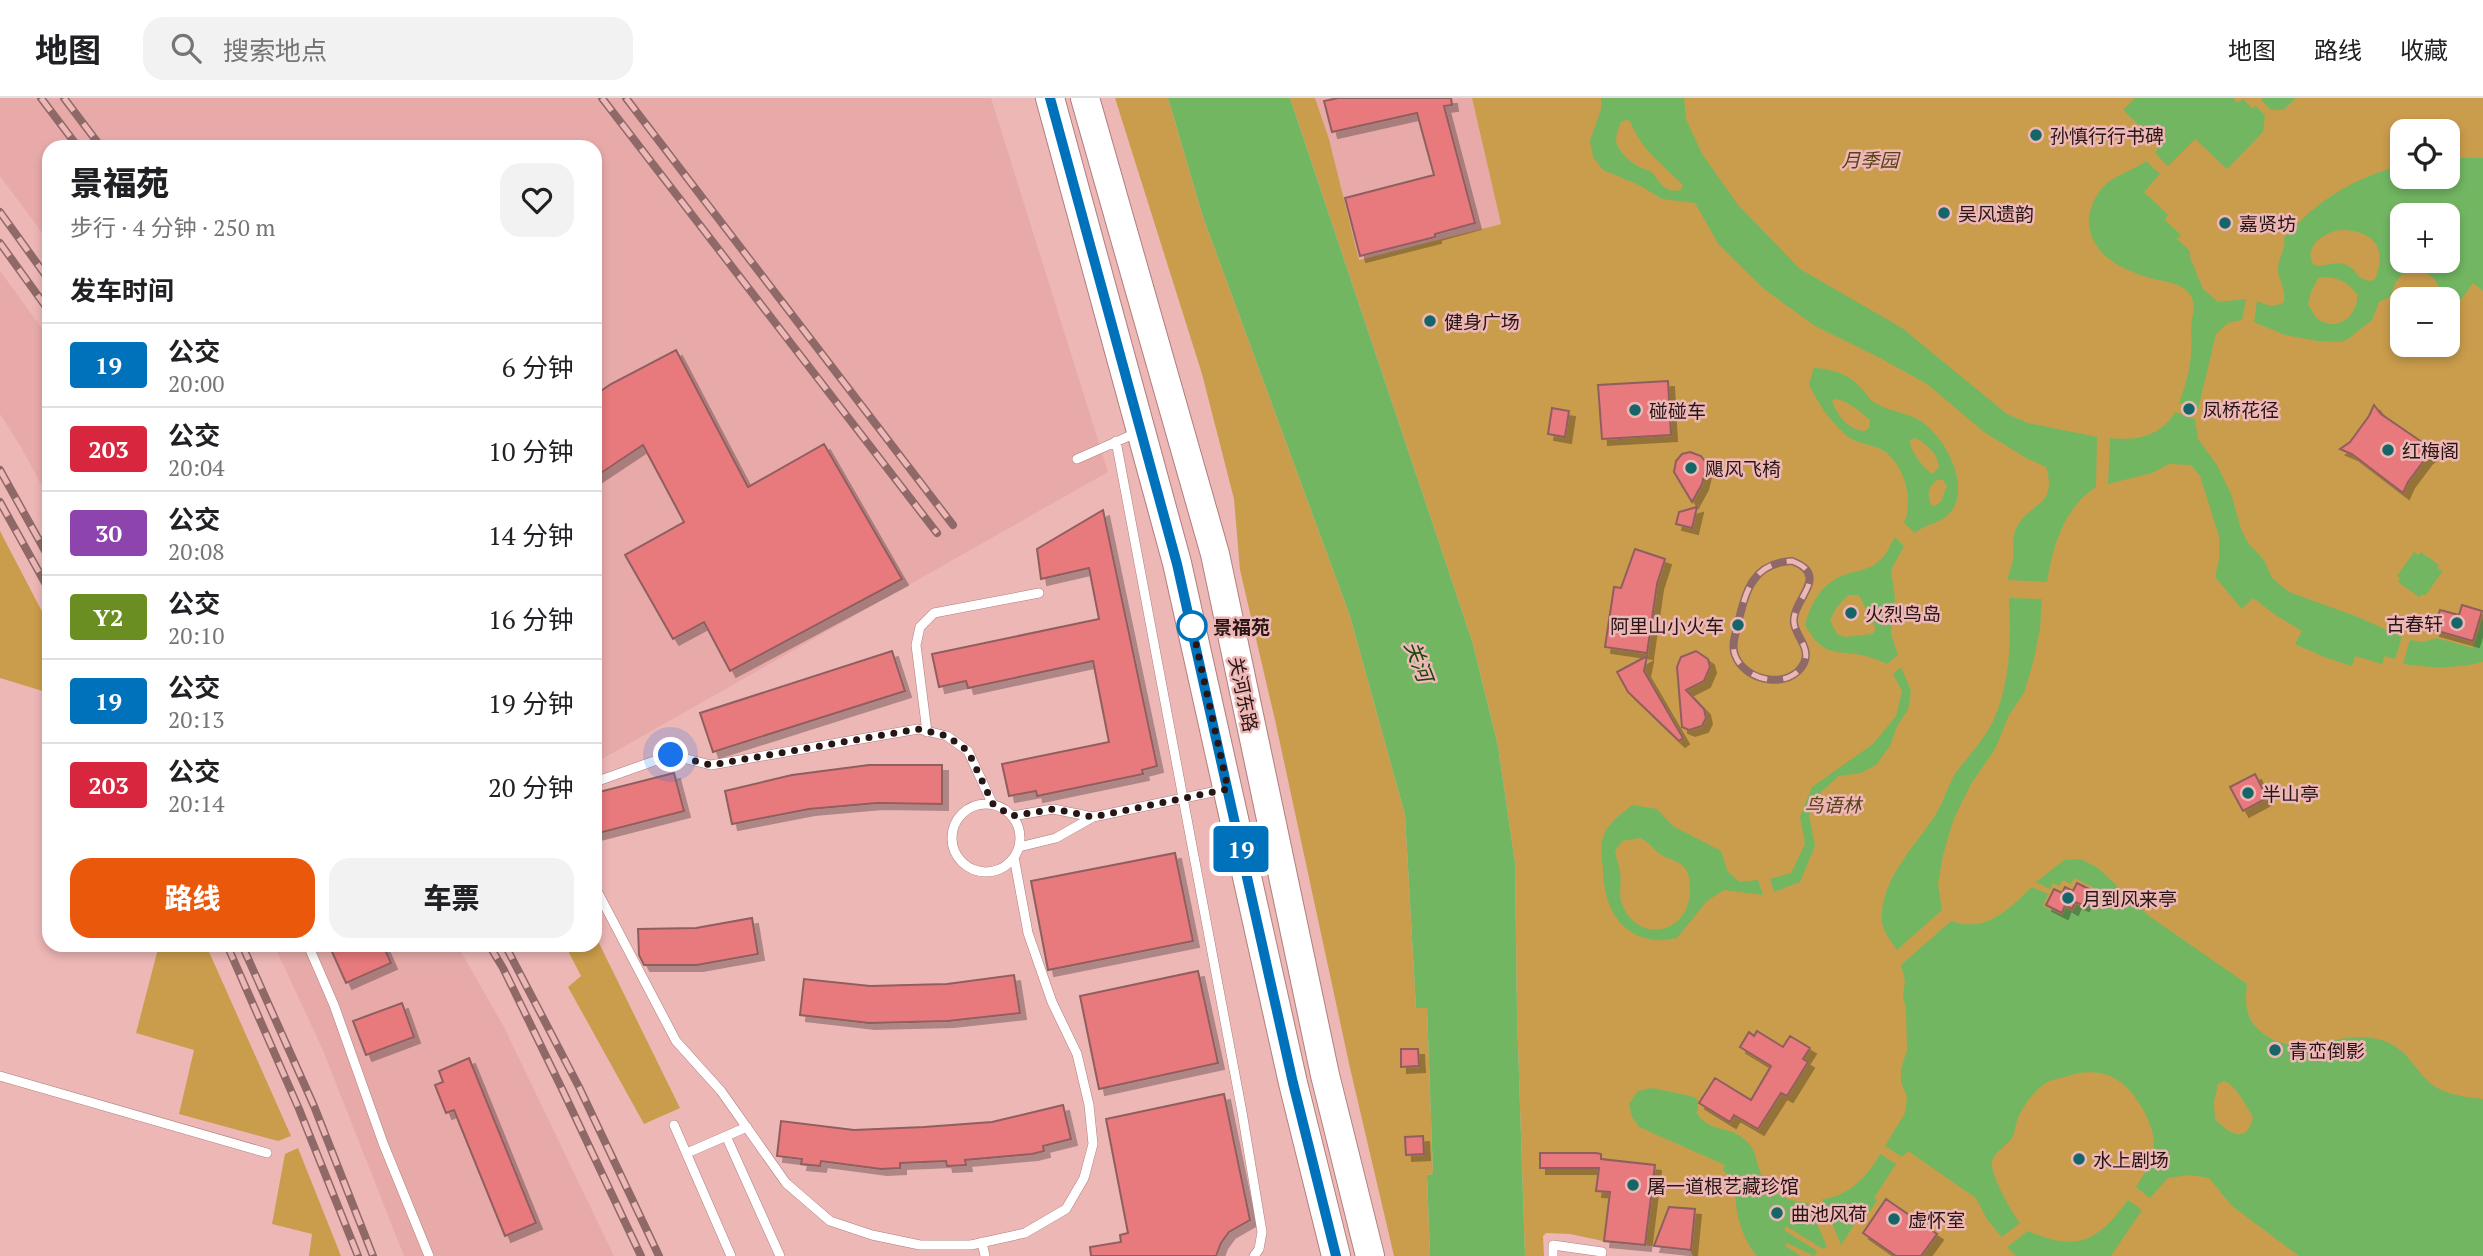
<!DOCTYPE html>
<html lang="zh">
<head>
<meta charset="utf-8">
<style>
  :root { --surface:#fff; --page:#f2f2f2; --text:#202124; --muted:#757577; --line:#e0e0e0; --accent:#ea580c }
  body { margin:0; font-family:"PT Serif","Noto Sans SC",serif; background:var(--page); color:var(--text); height:100vh; display:flex; flex-direction:column; font-size:26px; white-space:nowrap }
  * { box-sizing:border-box; margin:0 }
  p { font-size:23px; color:var(--muted) }
  .icon { flex:none; width:38px; height:38px; fill:none; stroke:currentColor; stroke-width:2; stroke-linecap:round; stroke-linejoin:round }
  .map { position:relative; flex:1; overflow:hidden }
  .details { position:absolute; left:42px; top:42px; width:560px; height:812px; display:flex; flex-direction:column; background:var(--surface); border-radius:21px; box-shadow:0 4px 10px #0003 }
  .details>* { flex:none }
  .badge { padding:0 14px; border-radius:5px; font-size:24px; line-height:46px }
  .buttons { position:absolute; left:2390px; top:21px; display:grid; gap:14px }
  .buttons a { display:grid; place-items:center; width:70px; height:70px; border-radius:14px; background:var(--surface); box-shadow:0 4px 10px #0003; font-size:35px }
  .you { position:absolute; width:35px; height:35px; margin:-18px; border:5px solid #fff; border-radius:50%; background:#1a73e8; box-shadow:0 0 0 10px #1a73e833 }
  .map>.badge { position:absolute; translate:-50% -50%; box-shadow:0 0 0 4px #fff }
  h2 { padding:0 28px; font-size:26px; line-height:63px }
  .round { display:grid; place-items:center; flex:none; width:74px; height:74px; border-radius:21px; background:var(--page) }
  .summary { display:flex; align-items:center; justify-content:space-between; height:119px; padding:0 28px }
  h1 { font-size:33px; font-weight:800; line-height:52px }
  .action { display:flex; gap:14px; margin-top:auto; padding:14px 28px }
  .action a { flex:1; height:80px; border-radius:21px; background:var(--accent); color:#fff; font-size:28px; font-weight:800; line-height:80px; text-align:center }
  .action a+a { background:var(--page); color:var(--text) }
  ul { padding:0; list-style:none }
  li { display:flex; align-items:center; gap:21px; height:84px; padding:0 28px; border-top:2px solid var(--line) }
  li div { flex:1 }
  li b { display:block; font-size:26px }
  li em { font-style:normal }
  li .badge { min-width:77px; font-weight:700; text-align:center }
  header { display:flex; align-items:center; gap:42px; box-sizing:border-box; height:98px; padding:0 35px; background:var(--surface); border-bottom:2px solid var(--line) }
  header strong { font-size:33px }
  nav { display:flex; gap:38px; margin-inline-start:auto; font-size:24px }
  .search { width:490px; height:63px; background:var(--page); display:flex; align-items:center; gap:18px; box-sizing:border-box; padding:0 24px; border-radius:21px; color:var(--muted); font-size:26px }
  .map>svg:first-child { display:block }
  .built { fill:#e7aaa9 }
  .green { fill:#ca9d4c; fill-rule:evenodd }
  .water { fill:#72b662; fill-rule:evenodd }
  .building { fill:#e8797c; stroke:#8f5f5f; stroke-width:2; filter:url(#shadow) }
  .lines { fill:none; stroke-linecap:round; stroke-linejoin:round }
  .lane-casing { stroke:#af7e7d; stroke-width:10 }
  .primary-casing { stroke:#af7e7d; stroke-width:30 }
  .lane { stroke:#fff; stroke-width:9 }
  .primary { stroke:#fff; stroke-width:28 }
  .rail-casing { stroke:#8e6968; stroke-width:8 }
  .rail { stroke:#edb7b6; stroke-width:5; stroke-dasharray:16; stroke-linecap:butt }
  .line-casing { stroke:#fff; stroke-width:16 }
  .line { stroke:#0072bc; stroke-width:10 }
  .walk { stroke:#281515; stroke-width:7; stroke-dasharray:0 12.6 }
  .poi-dot { fill:#166569; stroke:#edb7b6; stroke-width:2.5 }
  .stop-dot { fill:#fff; stroke:#0072bc; stroke-width:3.5 }
  .labels { text-anchor:middle; dominant-baseline:central; stroke-width:5; stroke-linejoin:round; paint-order:stroke }
  .poi-label { font-size:19px; fill:#281515; stroke:#edb7b6; text-anchor:start }
  .park-label { font-size:19px; font-style:italic; fill:#584116; stroke:#edb7b6 }
  .stop-label { font-size:19px; font-weight:bold; fill:#281515; stroke:#edb7b6; text-anchor:start }
  .street-label { font-size:19px; fill:#281515; stroke:#edb7b6 }
  .water-label { font-size:21px; font-style:italic; fill:#18450a; stroke:#edb7b6 }
</style>
</head>
<body>
<header>
<strong>地图</strong>
<div class="search"><svg class="icon" aria-label="search" viewBox="0 0 24 24"><circle cx="10" cy="10" r="6"/><path d="M15 15l6 6"/></svg>搜索地点</div>
<nav><a>地图</a><a>路线</a><a>收藏</a></nav>
</header>
<div class="map">
<svg width="2483" height="1158" viewBox="0 0 2483 1158">
  <defs>
    <filter id="shadow"><feDropShadow dx="6" dy="6" stdDeviation="0" flood-color="#0004"/></filter>
  </defs>
  <rect width="100%" height="100%" fill="#edb7b6"/>
  <path class="built" d="M0,0H991L1108,374L595,665V49H49V144L0,78Z
    M1315,0H1472L1501,126L1359,162L1329,41Z
    M0,173L49,240V401L21,349L0,316Z
    M274,847H457L503,927L614,1158H404L322,950Z"/>
  <path class="green" d="M1115,0H1168L1203,119L1350,518L1405,717L1416,910L1427,909L1433,1076L1427,1077L1430,1158H1394L1350,970L1275,622L1240,472L1234,401L1202,276Z
    M1290,0H1315L1329,41L1359,162L1501,126L1472,0H2483V1158H1693L1690,1152L1603,1143L1570,1136L1546,1135L1543,1138L1544,1158H1525L1517,917L1515,765L1498,648L1473,546ZM2403,33H2448V79H2403ZM2403,117H2448V163H2403ZM2403,201H2448V247H2403Z
    M0,433L49,527V595L0,580Z
    M595,837L680,1010L644,1026L568,889L581,878L565,847H595Z
    M159,847H206L291,1038L278,1043L179,1016L194,952L136,935Z
    M298,1050L341,1158H309L312,1136L272,1126L285,1056Z"/>
  <path class="water" d="M1168,0H1290L1473,546L1498,648L1515,765L1517,917L1525,1158H1430L1427,1077L1433,1076L1427,910H1416L1405,717L1350,518L1203,119Z
    M1601,0H1684L1686,21L1702,56L1738,107L1800,171L1902,230L2007,316L2028,325L2097,339L2096,389C2064,410 2053,447 2047,484L2007,482C2009,475 2012,468 2013,461C2014,452 2012,442 2015,433C2026,404 2059,411 2046,369L2026,360L1984,334L1927,286L1880,260L1815,228L1764,191L1719,147L1695,105L1662,101L1639,87L1603,72L1593,59L1590,43L1601,11ZM1626,22L1630,23C1642,53 1661,65 1683,87L1681,92C1665,96 1659,83 1651,73C1638,71 1618,56 1616,42C1616,36 1619,29 1621,24Z
    M2135,0H2233L2238,5L2243,1L2252,10L2256,8L2265,17L2263,34L2227,71L2195,41L2168,68L2155,55L2160,47L2123,12Z
    M2263,0H2296L2283,12H2271L2261,2Z
    M2448,60H2483V193L2473,185L2455,210L2448,204V201H2444C2438,195 2440,188 2435,182C2424,170 2405,169 2396,184C2393,189 2393,195 2389,199C2387,200 2381,203 2379,204L2372,222L2348,241L2341,244L2318,243L2285,237L2254,224L2257,203C2268,208 2274,210 2284,204C2286,189 2277,181 2278,169C2279,158 2286,152 2284,140C2316,103 2355,79 2403,67V79H2448ZM2403,117H2448V163H2403ZM2340,132C2373,132 2388,149 2375,181L2371,183C2355,181 2359,173 2348,168C2337,161 2325,170 2314,167C2302,150 2324,134 2340,132ZM2319,179C2335,178 2348,183 2357,196C2359,217 2337,235 2318,221C2314,218 2311,210 2308,206L2311,194Z
    M2146,63L2160,76L2144,94L2168,117L2165,122L2181,137L2177,141L2190,153V159L2203,191L2218,204L2246,201L2242,222L2228,225L2216,236L2198,311L2179,305C2189,279 2193,258 2191,231C2191,219 2198,206 2189,195C2181,185 2166,184 2154,181C2126,174 2092,159 2089,126C2088,113 2095,97 2105,87C2116,77 2133,72 2146,63Z
    M1814,270C1832,271 1850,276 1862,291C1867,296 1870,303 1877,306C1891,314 1910,315 1922,324C1947,341 1973,392 1948,417C1939,426 1925,426 1915,435L1904,425C1914,403 1905,371 1887,355C1876,346 1858,347 1847,338C1830,323 1818,306 1809,286ZM1835,301C1848,303 1860,313 1870,322V329L1865,333C1849,333 1837,317 1832,303ZM1914,340C1926,344 1938,356 1939,369L1933,376C1924,371 1910,353 1910,343ZM1937,382H1943L1947,388L1941,403L1935,408L1931,407C1927,397 1928,389 1937,382Z
    M2175,314L2195,321L2198,341L2217,367L2231,396L2242,434L2249,446L2264,462L2272,480L2289,494L2358,519L2402,539L2395,561L2385,558L2382,566L2355,558L2352,568L2324,559L2295,546L2302,533L2277,518L2253,500L2242,511L2215,479L2219,461V438L2200,378L2191,367L2169,366L2152,375L2108,386L2110,340C2136,343 2160,339 2175,314Z
    M1895,439L1904,448L1891,472L1895,500L1891,536L1898,557L1887,566C1880,563 1873,560 1866,558C1834,551 1825,561 1805,527C1811,503 1824,482 1850,475C1861,472 1871,471 1880,462C1887,457 1890,446 1895,439ZM1848,497H1859L1875,529V533L1872,536L1845,539L1837,536L1830,522L1836,510Z
    M2414,454L2418,457L2421,454L2439,467L2437,470L2443,473L2425,498L2422,496L2419,499L2398,484L2400,481L2397,478Z
    M2009,500L2042,501L2040,530L2034,561L2024,595L2009,617L1995,651L1971,686L1954,720L1943,757L1938,786L1942,812L1897,852C1892,844 1883,834 1882,824C1879,782 1915,749 1936,716C1944,703 1948,686 1957,673C1970,656 1985,641 1994,621C2011,582 2011,540 2009,500Z
    M2483,520V564C2456,571 2431,570 2403,566L2410,542L2423,544L2437,540L2473,550Z
    M1901,569L1911,593L1908,612L1897,628L1890,648L1876,667L1861,675L1839,678L1821,694L1809,717L1815,748L1800,784L1774,794L1770,781L1791,775L1805,746L1800,719L1812,689L1873,646L1896,618L1902,593L1893,576Z
    M1632,707L1657,711L1673,728L1721,753L1728,774L1740,784L1758,782L1763,797L1724,792L1707,803L1677,840C1670,841 1662,843 1655,842C1618,838 1603,805 1603,771C1602,761 1600,749 1603,739C1608,725 1621,716 1632,707ZM1640,740C1651,745 1652,750 1660,756C1668,761 1677,762 1684,769C1690,776 1690,785 1690,794C1688,837 1637,846 1622,806C1618,796 1622,785 1620,774C1619,767 1616,760 1615,753L1622,743Z
    M2081,761L2098,770L2149,818L2247,886C2245,903 2245,919 2258,931C2296,967 2337,929 2381,942C2404,948 2412,967 2428,983C2443,997 2464,999 2483,1001V1158H2299L2232,1108L2209,1080L2190,1077L2168,1080L2150,1100L2136,1089C2145,1075 2154,1061 2154,1044C2153,1030 2146,1016 2139,1005C2120,974 2094,968 2061,980C2056,981 2050,982 2046,985C2034,992 2021,1011 2017,1023C2015,1028 2015,1034 2013,1038C2008,1048 1995,1052 1992,1063C1989,1075 2012,1115 2020,1125L2002,1139L1988,1123L1976,1100L1908,1053L1902,1059L1885,1048L1905,1015L1907,999L1901,984V971L1907,952L1906,911L1903,899L1905,883L1901,867L1951,823C1985,836 2009,811 2032,789L2048,796L2043,808L2062,817L2066,810L2073,814L2077,807L2084,810L2093,789L2074,780L2071,786L2063,782L2059,788L2053,785L2050,791L2036,784L2064,762ZM2224,983C2238,989 2245,1007 2253,1019C2247,1047 2229,1036 2215,1021L2214,1005L2218,986Z
    M1652,990L1695,999L1698,1004L1697,1016C1713,1036 1728,1027 1744,1041C1752,1047 1755,1055 1757,1064C1765,1093 1780,1102 1808,1105L1827,1149L1823,1151L1786,1128L1784,1132L1817,1153L1814,1158L1787,1145L1785,1148L1801,1158H1757C1749,1150 1740,1130 1738,1118C1734,1102 1739,1085 1723,1072L1725,1067L1639,1029L1632,1019L1629,1006L1638,993Z
    M1880,1056L1896,1066L1874,1100L1877,1102L1867,1118L1862,1115L1841,1147L1822,1101C1848,1099 1868,1078 1880,1056Z
    M2128,1102L2142,1112L2111,1158H2016L2007,1149L2028,1133C2078,1154 2097,1144 2128,1102Z"/>
  <path class="building" d="M1338,0H1451L1452,7L1444,8L1475,125L1435,136V139L1360,158L1345,100L1434,77L1417,15L1332,34L1324,3Z
    M676,252L748,389L824,346L902,481L730,573L704,524L673,541L625,457L684,424L643,347L595,379V297L611,286Z
    M1668,283L1671,337L1602,341L1598,287Z
    M2374,307L2381,316L2435,353L2426,360L2408,384L2403,395L2352,356L2340,351L2350,344L2369,318Z
    M1552,310L1569,313L1565,339L1548,336Z
    M1690,354L1701,358L1707,366L1702,386L1692,404L1674,374L1676,363L1682,356Z
    M1697,409L1692,430L1676,426L1679,414Z
    M1103,412L1157,668L1142,672L1143,676L1037,698L1036,693L1009,698L1002,666L1109,644L1093,563L968,590L966,583L939,589L932,556L1099,521L1089,470L1041,481L1037,451Z
    M1635,451L1665,461L1657,486L1647,555L1605,549L1614,489L1621,490Z
    M2462,507L2482,513L2473,543L2434,532L2440,512L2459,517Z
    M892,553L905,593L713,654L700,615Z
    M1696,553L1708,561L1710,569L1704,583L1686,592L1704,611L1706,620L1702,628L1689,632L1682,629L1677,569L1681,559Z
    M1647,558L1644,573L1683,640L1679,643L1628,594L1617,574Z
    M869,667H942V706L877,705L809,711L732,726L725,693L792,677Z
    M674,675L684,713L595,736V695Z
    M2255,676L2267,700L2243,713L2230,689Z
    M1175,755L1193,843L1048,872L1031,783Z
    M2077,785L2091,792L2083,807L2075,804L2072,811L2065,807L2062,815L2046,807L2054,791L2062,795L2065,789L2073,793Z
    M752,820L758,856L697,867H644L639,857L638,831L696,830Z
    M329,847H383L391,865L346,885Z
    M1198,873L1218,965L1099,991L1080,898Z
    M1014,877L1020,915L948,923L869,925L800,917L804,881L870,888L947,886Z
    M402,905L414,939L366,957L353,923Z
    M1757,933L1783,949L1790,938L1810,950L1803,961L1808,964L1787,998L1781,995L1758,1031L1734,1017L1730,1024L1699,1005L1715,980L1751,1002L1771,968L1740,949L1749,934L1754,938Z
    M1401,951H1418L1419,968L1401,969Z
    M469,960L536,1125L505,1138L454,1012L446,1015L435,987L443,984L439,973Z
    M1224,996L1250,1122L1229,1134L1221,1145L1216,1158H1091L1090,1149L1121,1144L1120,1137L1128,1135L1106,1021Z
    M1063,1007L1071,1041L1043,1048L1044,1053L1032,1056L965,1062L966,1067L947,1068L946,1063L900,1065V1070L881,1071L821,1063L820,1068L801,1066L802,1061L777,1058L781,1023L854,1032L924,1029L992,1024Z
    M1423,1038L1424,1056L1406,1057L1405,1039Z
    M1540,1055H1596L1601,1056V1061L1655,1067L1645,1147L1604,1143L1610,1094L1596,1093L1599,1070H1540Z
    M1886,1101L1937,1136L1921,1158H1896L1863,1135Z
    M1669,1109L1695,1111L1691,1152L1654,1148Z"/>
  <g class="lines">
    <defs>
      <path id="lane" d="M1116,343L1242,1014L1262,1134L1259,1151L1254,1158
        M1077,361L1136,335
        M927,634L916,547L920,529L934,515L1039,495
        M595,684L671,657L711,667L918,631L947,638L968,653L993,707
        M952 740a34 34 0 1 1 68 0a34 34 0 1 1-68 0Z
        M1012,718L1053,711L1093,719
        M1019,749L1056,740L1093,719L1222,692
        M595,789L676,943L721,993L786,1085L830,1123L872,1137L920,1147H971L1025,1135L1066,1111L1084,1080L1093,1046L1089,1007L1077,956L1052,904L1028,835L1014,759
        M308,847L334,907L383,1045L429,1158
        M0,978L267,1055
        M674,1027L731,1158
        M726,1038L780,1158
        M687,1055L747,1029
        M982,1144L985,1158
        M1553,1158V1147L1602,1154L1601,1158"/>
      <path id="primary" d="M1050,0L1177,465L1293,985L1336,1158
        M1085,0L1215,456L1325,977L1370,1158"/>
    </defs>
    <use href="#lane" class="lane-casing"/>
    <use href="#primary" class="primary-casing"/>
    <use href="#lane" class="lane"/>
    <use href="#primary" class="primary"/>
    <defs>
      <path id="rail" d="M41,0L78,49
        M64,0L101,49
        M602,0L937,435
        M626,0L953,427
        M0,114L49,182
        M0,145L49,213
        M0,372L49,460
        M0,404L49,492
        M1792,463C1832,478 1791,502 1794,525C1796,539 1811,550 1804,565C1790,593 1744,583 1735,557C1731,547 1736,535 1738,525C1746,492 1753,465 1792,463Z
        M227,847L299,1011L358,1158
        M242,847L314,1008L373,1158
        M489,847L503,870L563,993L641,1158
        M505,847L579,989L659,1158"/>
    </defs>
    <use href="#rail" class="rail-casing"/>
    <use href="#rail" class="rail"/>
  </g>
  <g class="lines">
    <defs>
      <path id="line" d="M1050,0L1177,466L1293,985L1336,1158"/>
    </defs>
    <use href="#line" class="line-casing"/>
    <use href="#line" class="line"/>
    <path class="walk" d="M671,657L711,667L918,631L947,638L968,653L993,706L1012,718L1054,711L1093,719L1228,691L1192,528"/>
  </g>
  <g class="poi-dot">
    <circle cx="2036" cy="37" r="7"/>
    <circle cx="1944" cy="115" r="7"/>
    <circle cx="2225" cy="125" r="7"/>
    <circle cx="1430" cy="223" r="7"/>
    <circle cx="2189" cy="311" r="7"/>
    <circle cx="1635" cy="312" r="7"/>
    <circle cx="2388" cy="352" r="7"/>
    <circle cx="1691" cy="370" r="7"/>
    <circle cx="1851" cy="515" r="7"/>
    <circle cx="2457" cy="525" r="7"/>
    <circle cx="1738" cy="527" r="7"/>
    <circle cx="2248" cy="695" r="7"/>
    <circle cx="2068" cy="800" r="7"/>
    <circle cx="2275" cy="952" r="7"/>
    <circle cx="2079" cy="1061" r="7"/>
    <circle cx="1633" cy="1087" r="7"/>
    <circle cx="1777" cy="1115" r="7"/>
    <circle cx="1894" cy="1121" r="7"/>
  </g>
  <circle class="stop-dot" cx="1192" cy="528" r="14"/>
  <g class="labels">
    <g class="poi-label">
      <text x="2050" y="37">孙慎行行书碑</text>
      <text x="1958" y="115">吴风遗韵</text>
      <text x="2239" y="125">嘉贤坊</text>
      <text x="1444" y="223">健身广场</text>
      <text x="2203" y="311">凤桥花径</text>
      <text x="1649" y="312">碰碰车</text>
      <text x="2402" y="352">红梅阁</text>
      <text x="1705" y="370">飓风飞椅</text>
      <text x="1865" y="515">火烈鸟岛</text>
      <text x="2443" y="525" text-anchor="end">古春轩</text>
      <text x="1724" y="527" text-anchor="end">阿里山小火车</text>
      <text x="2262" y="695">半山亭</text>
      <text x="2082" y="800">月到风来亭</text>
      <text x="2289" y="952">青峦倒影</text>
      <text x="2093" y="1061">水上剧场</text>
      <text x="1647" y="1087">屠一道根艺藏珍馆</text>
      <text x="1791" y="1115">曲池风荷</text>
      <text x="1908" y="1121">虚怀室</text>
    </g>
    <g class="park-label">
      <text x="1870" y="61">月季园</text>
      <text x="1833" y="706">鸟语林</text>
    </g>
    <g class="stop-label">
      <text x="1213" y="528">景福苑</text>
    </g>
    <g class="street-label">
      <text transform="translate(1244 596) rotate(78)">关河东路</text>
    </g>
    <g class="water-label">
      <text transform="translate(1419 563) rotate(69)">关河</text>
    </g>
  </g>
</svg>
<div class="buttons">
<a><svg class="icon" aria-label="locate" viewBox="0 0 24 24"><circle cx="12" cy="12" r="6"/><path d="M12 2v4M12 18v4M2 12h4M18 12h4"/></svg></a>
<a>+</a>
<a>−</a>
</div>
<div class="you" style="left:671px;top:657px"></div>
<b class="badge" style="left:1241px;top:751px;background:#0072bc;color:#fff">19</b>
<section class="details">
<div class="summary"><div><h1>景福苑</h1><p>步行 · 4 分钟 · 250 m</p></div><a class="round"><svg class="icon" aria-label="heart" viewBox="0 0 24 24"><path d="M12 20l-8-8c-3-5 5-10 8-4 3-6 11-1 8 4z"/></svg></a></div>
<h2>发车时间</h2>
<ul>
<li><span class="badge" style="background:#0072bc;color:#fff">19</span><div><b>公交</b><p>20:00</p></div><em>6 分钟</em></li>
<li><span class="badge" style="background:#d7263d;color:#fff">203</span><div><b>公交</b><p>20:04</p></div><em>10 分钟</em></li>
<li><span class="badge" style="background:#8e44ad;color:#fff">30</span><div><b>公交</b><p>20:08</p></div><em>14 分钟</em></li>
<li><span class="badge" style="background:#6b8e23;color:#fff">Y2</span><div><b>公交</b><p>20:10</p></div><em>16 分钟</em></li>
<li><span class="badge" style="background:#0072bc;color:#fff">19</span><div><b>公交</b><p>20:13</p></div><em>19 分钟</em></li>
<li><span class="badge" style="background:#d7263d;color:#fff">203</span><div><b>公交</b><p>20:14</p></div><em>20 分钟</em></li>
</ul>
<div class="action"><a>路线</a><a>车票</a></div>
</section>
</div>
</body>
</html>
